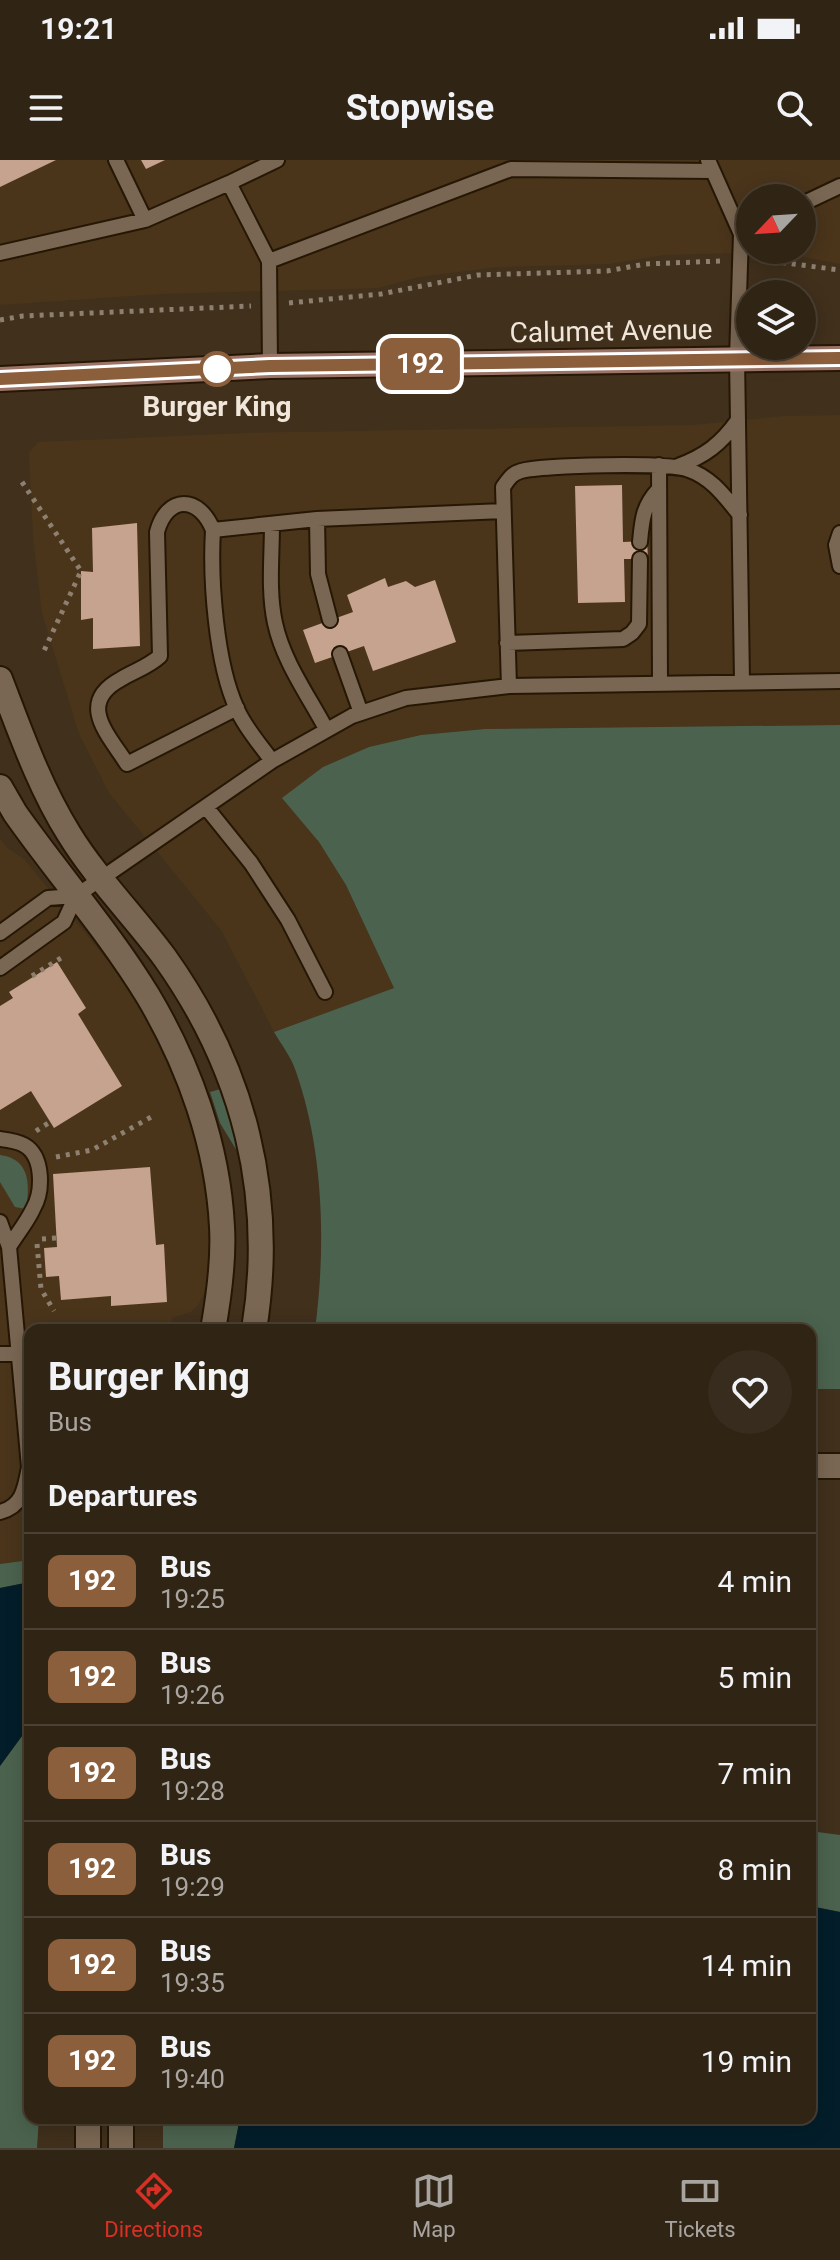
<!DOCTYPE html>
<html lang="en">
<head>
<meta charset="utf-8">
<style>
  :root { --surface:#302415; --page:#382c1e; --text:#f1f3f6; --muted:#a8a4a0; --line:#4b4134; --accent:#d93025 }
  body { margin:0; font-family:Roboto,sans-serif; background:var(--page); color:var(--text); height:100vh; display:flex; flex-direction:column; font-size:30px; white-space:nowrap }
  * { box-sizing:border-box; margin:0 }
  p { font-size:26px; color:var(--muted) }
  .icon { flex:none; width:44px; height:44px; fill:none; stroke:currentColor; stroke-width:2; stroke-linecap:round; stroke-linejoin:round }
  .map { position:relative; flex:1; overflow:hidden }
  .panel { position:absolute; left:24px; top:1164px; width:792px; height:800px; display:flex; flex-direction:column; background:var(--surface); border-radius:16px; box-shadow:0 4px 20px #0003,0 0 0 2px var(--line) }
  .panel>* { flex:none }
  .badge { padding:0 16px; border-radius:12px; font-size:28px; line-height:52px }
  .needle { width:52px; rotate:245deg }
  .controls { position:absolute; left:736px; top:24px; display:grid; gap:16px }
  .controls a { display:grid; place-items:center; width:80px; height:80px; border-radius:50%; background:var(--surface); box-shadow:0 4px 20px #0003,0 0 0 2px var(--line); font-size:40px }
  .map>.badge { position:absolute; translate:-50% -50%; box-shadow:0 0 0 4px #fff }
  h2 { padding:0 24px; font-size:30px; line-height:72px }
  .round { display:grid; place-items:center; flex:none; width:84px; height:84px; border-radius:42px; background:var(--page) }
  .overview { display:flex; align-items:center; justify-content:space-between; height:136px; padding:0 24px }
  h1 { font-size:38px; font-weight:700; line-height:60px }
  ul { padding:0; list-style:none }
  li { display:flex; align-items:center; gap:24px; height:96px; padding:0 24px; border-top:2px solid var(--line) }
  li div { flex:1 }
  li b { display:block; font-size:30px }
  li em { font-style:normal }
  li .badge { min-width:88px; font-weight:700; text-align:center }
  .status { display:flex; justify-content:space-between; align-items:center; height:56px; padding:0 40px; background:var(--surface); direction:ltr }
  .status svg { height:22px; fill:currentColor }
  header { display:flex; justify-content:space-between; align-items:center; height:104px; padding:0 24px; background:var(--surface); font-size:36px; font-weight:700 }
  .dock { display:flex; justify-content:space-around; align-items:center; height:112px; border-top:2px solid var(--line); background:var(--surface); font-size:22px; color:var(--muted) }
  .dock a { display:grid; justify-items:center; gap:4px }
  .dock .on { color:var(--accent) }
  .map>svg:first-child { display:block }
  .built { fill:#4a351b; fill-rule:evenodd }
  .grass { fill:#4b634e }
  .water { fill:#031e2a }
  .building { fill:#c5a38e }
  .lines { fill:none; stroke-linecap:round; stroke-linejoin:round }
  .lane-casing { stroke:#261705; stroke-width:18 }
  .street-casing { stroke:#261705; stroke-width:28 }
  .secondary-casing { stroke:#261705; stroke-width:28 }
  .path { stroke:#8e8070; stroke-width:5; stroke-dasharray:4 6; stroke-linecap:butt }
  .lane { stroke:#7a6753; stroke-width:14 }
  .street { stroke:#7a6753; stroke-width:24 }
  .secondary { stroke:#9b7367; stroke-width:24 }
  .line-casing { stroke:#fff; stroke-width:18 }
  .line { stroke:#8b5e3c; stroke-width:12 }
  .stop-dot { fill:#fff; stroke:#8b5e3c; stroke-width:4 }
  .labels { text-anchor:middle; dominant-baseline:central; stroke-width:8; stroke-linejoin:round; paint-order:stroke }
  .street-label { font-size:28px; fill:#f1e6da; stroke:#40301c }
  .stop-label { font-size:28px; font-weight:bold; fill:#f1e6da; stroke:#40301c }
</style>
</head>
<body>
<div class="status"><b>19:21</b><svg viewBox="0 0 49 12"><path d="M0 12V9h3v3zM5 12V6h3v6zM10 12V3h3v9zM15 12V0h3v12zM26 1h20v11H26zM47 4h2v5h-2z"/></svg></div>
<header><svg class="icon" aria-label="menu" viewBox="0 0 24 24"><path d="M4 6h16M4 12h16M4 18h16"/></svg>Stopwise<svg class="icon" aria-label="search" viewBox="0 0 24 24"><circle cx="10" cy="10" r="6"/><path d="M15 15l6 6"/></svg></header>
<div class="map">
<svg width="840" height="1988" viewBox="0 0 840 1988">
  <rect width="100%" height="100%" fill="#40301c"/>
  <path class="built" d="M0,0H840V104L778,92L663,95L609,104L498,107L419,117L378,128L160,134L0,145ZM750,38H802V90H750Z
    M840,255V565L485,569L421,575L369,587L323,607L319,682L346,725L394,828L274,872L221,770L109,633L79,574L42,453L33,377L29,293L38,282L246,273L692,265L783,256Z
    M0,678L6,687L24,699L114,808L144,854L158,882L188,953L200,997L207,1047L210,1095L209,1123L198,1145L191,1152L172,1158L170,1170H30V1400L0,1404Z"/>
  <path class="grass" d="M840,565V1229H810V1170H315C326,1087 324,989 295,909C291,897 281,884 274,872L394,828L346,725L319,682L282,638L323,607L369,587L421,575L485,569Z
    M224,928L240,996L220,963L210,932Z
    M0,995C30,999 30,1024 26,1049L15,1047L0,1022Z
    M30,1400V1422L0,1428V1404Z
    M30,1565V1958H39L37,1988H0V1606Z
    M810,1671L840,1675V1752L810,1746Z
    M163,1958H240L234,1988H163Z"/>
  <path class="water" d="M30,1422V1565L0,1606V1428Z
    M810,1746L840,1752V1988H234L240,1958H810Z"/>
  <path class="building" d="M0,0H56L0,27Z
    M141,0H165L146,9Z
    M622,325L623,382L647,381L648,399H624L625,442L578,443L575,326Z
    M137,363L140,486L93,489V458L81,460V411L93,412L92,368Z
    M385,418L388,427L406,421L415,427L435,420L456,482L373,511L364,486L315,503L303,470L353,452L347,435Z
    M57,802L86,848L78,854L122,926L54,968L31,931L0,950V846L13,838L9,832Z
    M150,1007L156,1085L164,1084L167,1142L111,1146V1136L61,1140L59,1116L46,1117L44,1088L57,1087L53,1014Z"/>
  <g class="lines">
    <defs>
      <path id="lane" d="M116,0L145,60
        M708,0L741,74L737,198L742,521
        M229,23L277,0
        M802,44L840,26
        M0,93L145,60L229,23L269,101
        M270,206L269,101L511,9L713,11
        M659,305L660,523
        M678,306C705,296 721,284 738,260
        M317,359L318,414L330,460
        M272,364C272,397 268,431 275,463C283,501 308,535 326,569
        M213,370C199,335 167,335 157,372L160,496C148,507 134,511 121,519C76,543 108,574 127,604L237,548
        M840,373L836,385L840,406
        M640,382C642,360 643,346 658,330
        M507,483L623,479L632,473L639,464L640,399
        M340,494L361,553
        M509,526L503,327C509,319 511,314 521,311C542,305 670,302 689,310C712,318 725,337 740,355
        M272,601C260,584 245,568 237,549C216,504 210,420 213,370L317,359L503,351
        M206,647L251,703L288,760L325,832
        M0,773L48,738L76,736
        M0,808L64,762L76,736L272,601L352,556L406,538L509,526L840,521
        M0,979C8,980 17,981 24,985C44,996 43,1032 33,1049C27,1062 17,1074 9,1087
        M0,1062L9,1087L29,1307C25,1328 23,1346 0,1352
        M0,1194L30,1193"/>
      <path id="street" d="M0,519C20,571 39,626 69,674C96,718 134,756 165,798C244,909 276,1035 254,1170
        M0,627L15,653C58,714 109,772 148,836C189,905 218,986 222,1067C224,1101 219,1136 213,1170
        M810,1306H840
        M88,1958V1988
        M121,1988V1958"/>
      <path id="secondary" d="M0,219L270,206L840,198"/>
    </defs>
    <use href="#lane" class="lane-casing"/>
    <use href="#street" class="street-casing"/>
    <use href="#secondary" class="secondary-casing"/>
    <path class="path" d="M762,100L840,110
      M289,143L381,134L478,115L607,111L646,104L720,101
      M0,160L23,156L251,146
      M22,322L81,411L43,493
      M32,816L66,795
      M36,971L50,962
      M56,997L92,990L153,956
      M42,1079L57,1078
      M37,1084L41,1129L54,1151"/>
    <use href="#lane" class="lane"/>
    <use href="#street" class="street"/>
    <use href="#secondary" class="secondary"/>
  </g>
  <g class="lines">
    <defs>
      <path id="line" d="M0,219L270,206L840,198"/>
    </defs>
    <use href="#line" class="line-casing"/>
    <use href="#line" class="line"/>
  </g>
  <circle class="stop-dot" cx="217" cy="209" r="16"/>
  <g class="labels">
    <g class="street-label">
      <text transform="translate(611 171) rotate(-1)">Calumet Avenue</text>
    </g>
    <g class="stop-label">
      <text x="217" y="246">Burger King</text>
    </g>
  </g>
</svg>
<div class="controls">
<a><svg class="needle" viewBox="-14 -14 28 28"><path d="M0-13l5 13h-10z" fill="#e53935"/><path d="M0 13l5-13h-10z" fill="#a8a4a0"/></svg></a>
<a><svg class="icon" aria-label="layers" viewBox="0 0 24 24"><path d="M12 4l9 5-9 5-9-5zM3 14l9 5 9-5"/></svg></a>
</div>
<b class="badge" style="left:420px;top:204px;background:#8b5e3c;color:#fff">192</b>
<section class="panel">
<div class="overview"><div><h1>Burger King</h1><p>Bus</p></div><a class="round"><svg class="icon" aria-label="heart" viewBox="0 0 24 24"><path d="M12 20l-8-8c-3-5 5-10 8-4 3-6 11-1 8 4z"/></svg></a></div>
<h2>Departures</h2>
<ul>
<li><span class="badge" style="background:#8b5e3c;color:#fff">192</span><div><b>Bus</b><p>19:25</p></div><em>4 min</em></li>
<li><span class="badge" style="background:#8b5e3c;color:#fff">192</span><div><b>Bus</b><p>19:26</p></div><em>5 min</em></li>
<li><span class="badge" style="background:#8b5e3c;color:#fff">192</span><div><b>Bus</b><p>19:28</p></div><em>7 min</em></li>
<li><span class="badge" style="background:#8b5e3c;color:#fff">192</span><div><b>Bus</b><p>19:29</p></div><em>8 min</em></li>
<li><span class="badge" style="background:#8b5e3c;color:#fff">192</span><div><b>Bus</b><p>19:35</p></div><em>14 min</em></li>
<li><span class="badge" style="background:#8b5e3c;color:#fff">192</span><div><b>Bus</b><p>19:40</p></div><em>19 min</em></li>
</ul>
</section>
</div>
<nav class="dock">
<a class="on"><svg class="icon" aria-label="directions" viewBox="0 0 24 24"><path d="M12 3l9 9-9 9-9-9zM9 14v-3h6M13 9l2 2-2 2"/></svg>Directions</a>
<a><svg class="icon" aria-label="map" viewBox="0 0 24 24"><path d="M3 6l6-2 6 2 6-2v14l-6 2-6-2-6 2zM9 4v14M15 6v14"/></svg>Map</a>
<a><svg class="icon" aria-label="tickets" viewBox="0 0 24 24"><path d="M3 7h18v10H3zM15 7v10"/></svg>Tickets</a>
</nav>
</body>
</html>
